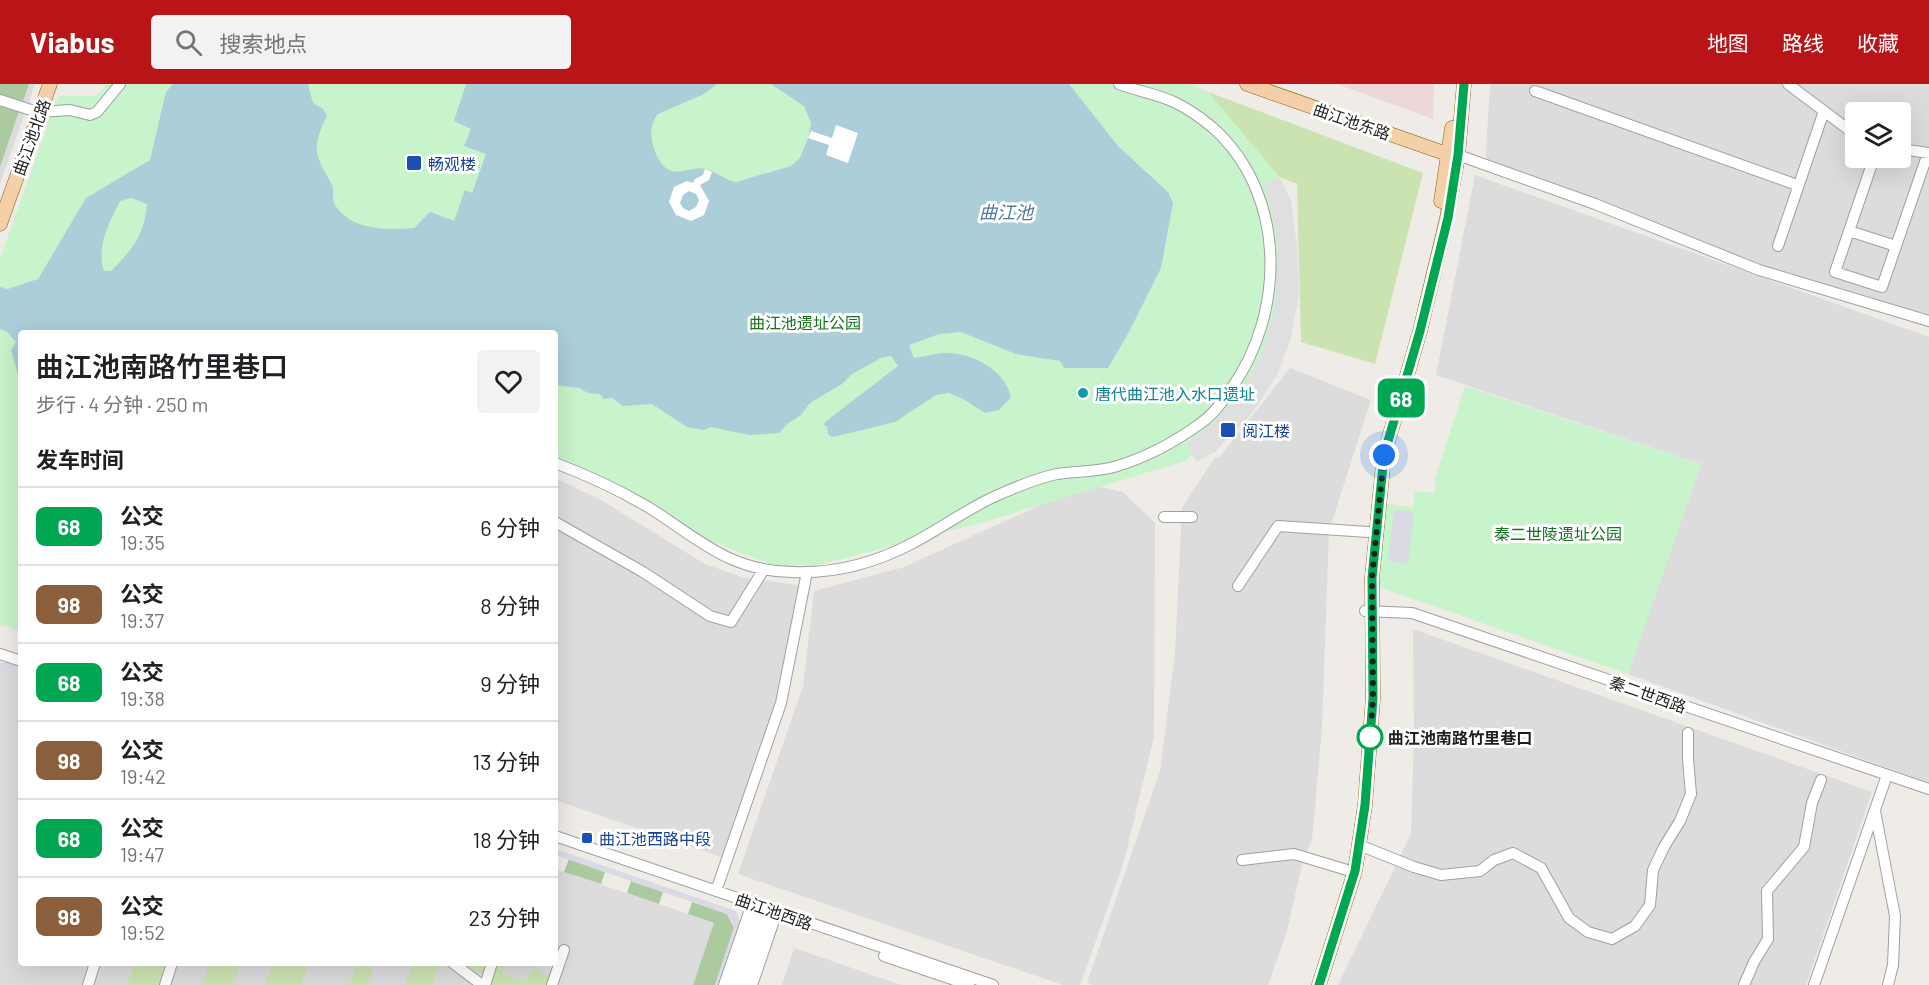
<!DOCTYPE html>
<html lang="zh">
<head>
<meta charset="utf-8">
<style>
  :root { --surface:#fff; --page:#f2f2f2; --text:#202124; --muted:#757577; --line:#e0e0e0; --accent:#b91417 }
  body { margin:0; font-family:Barlow,"Noto Sans SC",sans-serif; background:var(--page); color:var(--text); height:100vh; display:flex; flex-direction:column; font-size:22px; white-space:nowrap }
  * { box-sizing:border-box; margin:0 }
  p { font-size:20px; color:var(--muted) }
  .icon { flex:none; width:33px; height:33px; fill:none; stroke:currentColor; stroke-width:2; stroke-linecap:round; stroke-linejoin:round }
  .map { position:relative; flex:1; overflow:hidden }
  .panel { position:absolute; left:18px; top:246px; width:540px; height:636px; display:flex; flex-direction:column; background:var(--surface); border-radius:6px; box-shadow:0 6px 24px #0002 }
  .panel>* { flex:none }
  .badge { padding:0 12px; border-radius:9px; font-size:21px; line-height:39px }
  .tools { position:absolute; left:1845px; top:18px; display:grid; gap:12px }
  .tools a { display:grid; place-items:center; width:66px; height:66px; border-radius:6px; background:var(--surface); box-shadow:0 6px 24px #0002; font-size:30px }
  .you { position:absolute; width:30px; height:30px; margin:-15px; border:4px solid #fff; border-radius:50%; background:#1a73e8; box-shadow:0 0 0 9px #1a73e833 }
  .map>.badge { position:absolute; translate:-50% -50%; box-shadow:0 0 0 3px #fff }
  h2 { padding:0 18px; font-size:22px; line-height:54px }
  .round { display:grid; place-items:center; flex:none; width:63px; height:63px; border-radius:6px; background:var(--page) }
  .head { display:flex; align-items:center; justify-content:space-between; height:102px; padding:0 18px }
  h1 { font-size:28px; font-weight:600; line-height:45px }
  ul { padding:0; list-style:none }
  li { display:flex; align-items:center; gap:18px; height:78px; padding:0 18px; border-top:2px solid var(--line) }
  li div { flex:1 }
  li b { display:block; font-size:22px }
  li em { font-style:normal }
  li .badge { min-width:66px; font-weight:700; text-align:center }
  header { display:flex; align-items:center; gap:36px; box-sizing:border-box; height:84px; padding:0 30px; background:var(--accent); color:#fff }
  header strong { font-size:28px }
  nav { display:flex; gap:33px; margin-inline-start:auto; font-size:21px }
  .search { width:420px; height:54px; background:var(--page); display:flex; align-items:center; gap:15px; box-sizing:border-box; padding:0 21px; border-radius:6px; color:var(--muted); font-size:22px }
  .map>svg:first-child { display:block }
  .residential { fill:#dddcdc; fill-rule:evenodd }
  .commercial { fill:#eed7d7 }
  .grass { fill:#cbe3b1 }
  .forest { fill:#acca9f }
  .park { fill:#c7f4ca }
  .parking { fill:#dfdfdf }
  .plaza { fill:#dadae4 }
  .water { fill:#abced8; fill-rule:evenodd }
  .pier { fill:#fff; fill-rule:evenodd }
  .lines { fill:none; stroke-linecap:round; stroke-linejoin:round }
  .minor-casing { stroke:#a0a0a0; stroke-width:12 }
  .major-casing { stroke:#8a5f0f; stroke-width:15 }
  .minor { stroke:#fff; stroke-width:10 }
  .major { stroke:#f3d0a7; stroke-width:14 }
  .line-casing { stroke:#fff; stroke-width:14 }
  .line { stroke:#00a651; stroke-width:9 }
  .walk { stroke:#1f1f1f; stroke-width:6; stroke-dasharray:0 10.8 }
  .transit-dot { fill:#1a4fb4; stroke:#fff; stroke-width:2 }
  .culture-dot { fill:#0f9aa8; stroke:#fff; stroke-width:2 }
  .stop-dot { fill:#fff; stroke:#00a651; stroke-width:3 }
  .labels { text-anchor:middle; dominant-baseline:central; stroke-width:6; stroke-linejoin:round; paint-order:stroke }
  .street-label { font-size:16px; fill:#1f1f1f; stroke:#fff }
  .transit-label { font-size:16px; fill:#164399; stroke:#fff; text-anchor:start }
  .park-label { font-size:16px; fill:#17731d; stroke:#fff }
  .culture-label { font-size:16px; fill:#0d838f; stroke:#fff; text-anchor:start }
  .stop-label { font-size:16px; font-weight:bold; fill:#1f1f1f; stroke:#fff; text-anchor:start }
  .water-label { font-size:18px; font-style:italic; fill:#51799e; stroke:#fff }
</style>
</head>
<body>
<header>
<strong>Viabus</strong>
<div class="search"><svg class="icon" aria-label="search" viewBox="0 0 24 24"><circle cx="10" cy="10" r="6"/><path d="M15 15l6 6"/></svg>搜索地点</div>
<nav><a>地图</a><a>路线</a><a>收藏</a></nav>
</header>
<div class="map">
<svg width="1929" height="901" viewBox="0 0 1929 901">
  <rect width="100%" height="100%" fill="#efebe6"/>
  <path class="residential" d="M0,0H35L0,100Z
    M1490,0H1929V244L1485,86ZM1856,28H1900V74H1856Z
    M1475,91L1929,253V699L1628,590L1701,380L1436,291Z
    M1290,284L1371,316L1329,447L1322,644L1312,756L1302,780L1287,847L1268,901H1094L1087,899L1160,687L1175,570L1182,424L1215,373L1219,374Z
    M555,394L601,416L705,480L745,494L804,502L781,619L727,775L555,716Z
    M1087,400L1123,408L1155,439L1154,653L1123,781L1080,901H1063L738,790L803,602L814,507L904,483Z
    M1413,545L1872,708L1806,901H1338L1411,750L1414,650Z
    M11,585L21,588V879H555V785L715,839L693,901H0V590Z
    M794,864L901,901H782Z"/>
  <path class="commercial" d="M1337,0H1434L1433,35Z"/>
  <path class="grass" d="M1208,8L1423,89L1375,280L1301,258L1297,100L1279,93Z
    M135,879H169L161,901H127Z
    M210,879H240L234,901H202Z
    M273,879H309L301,901H265Z
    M357,879H364L371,883L372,887L367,901H350Z
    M413,879H440L432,901H405Z
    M464,879H489L484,889L480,890Z
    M497,879H506L502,890L523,898L524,896H527L533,885L550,891L547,901H492V895Z"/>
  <path class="forest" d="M0,0H29L23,17L0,10Z
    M0,20L19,27L0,83Z
    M569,775L605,788L601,800L564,788Z
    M631,797L663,808L659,820L627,809Z
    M692,818L727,830L734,844L715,901H693L714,839L688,830Z"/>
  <path class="park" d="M107,0H1191L1208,8L1279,93L1297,223L1263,312L1185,377L984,438L791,488L682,446L555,372V249H21V547L0,541V175L58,12H96Z
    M1465,302L1701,380L1628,590L1379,503L1385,420L1413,423L1415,407L1435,409V395Z"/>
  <path class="parking" d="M1279,93L1291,116L1297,163L1299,211L1290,257L1277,291L1253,328L1215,368L1196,378L1187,359L1212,340L1235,315L1260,274L1275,226L1278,164L1273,130L1264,101Z"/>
  <path class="plaza" d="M1394,426L1414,428L1408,480L1388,477Z
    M8,578L21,582V588L11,585L0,590V579Z
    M555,765L736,827L741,839L721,901H715L734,844L727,830L555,771Z"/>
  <path class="water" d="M173,0H308L313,19L322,24L327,31C312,63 314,70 331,99C335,106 331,114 335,121C352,147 386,146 414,144L430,128L454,137L465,106L472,109L486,70L464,62L471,45L454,37L466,0H717L704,10L658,30C655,34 653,37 652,42C649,56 657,83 672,87C683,90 694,82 705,85C716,87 724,96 736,98L791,82L800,74L808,54L811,39L804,22L771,0H1069L1118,62L1168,108L1173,119L1161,184L1129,248L1108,284H1064L1060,277L1016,270L961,248L939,250L909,261L914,274C924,273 936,269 946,269C973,269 1005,286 1011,313L999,326L985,329L965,316L949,309L936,311L895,338L833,353L828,350L827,342H824L825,338L898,282L891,272L881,274L852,290L842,300L810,319L801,331L787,340L779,349L749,351L711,343L704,346L687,343L652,320L623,322L612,314L604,315L600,310L588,309L579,304L555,301V249H21V301L11,266L16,258L7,248L0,245V203L8,205L38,195L86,114L150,76L166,8ZM131,114L147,120C144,152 133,165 111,187H104C96,163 109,139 120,117Z"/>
  <path class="pier" d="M836,41L858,49L848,79L826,71L829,61L808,54L811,47L832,54Z
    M705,85L712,88L709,96L700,101L709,117L704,131L691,137L676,131L669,118L674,103L687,97L693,99L695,95L703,91ZM689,107L696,110L699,116L696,123L689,127L683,124L680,119L683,111Z"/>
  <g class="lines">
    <defs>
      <path id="minor" d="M1788,0L1849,46L1856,49
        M1535,7L1797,101
        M0,16L31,26L40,28L70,26L90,31L97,28L120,0
        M1900,65L1929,69
        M1458,71L1595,120L1759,186L1929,237
        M1874,74L1835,188L1882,203L1928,69
        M1849,147L1896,162
        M1778,162L1824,27
        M555,379C587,391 619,406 648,423C698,454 728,487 792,488C835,490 875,479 913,459C942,444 968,424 998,411C1016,403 1038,394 1057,390C1076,387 1096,388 1114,383C1145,374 1175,358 1201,339C1214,330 1222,318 1231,305C1286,228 1287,109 1212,43C1201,34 1187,24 1174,18C1157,10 1137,7 1119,0
        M1164,433H1192
        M555,438L643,488L710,532L731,538L764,485
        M1238,502L1278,442L1368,448
        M1365,527L1412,529L1929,705
        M0,570L21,577
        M1875,727L1895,832L1893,881L1888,901
        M555,752L993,901
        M1359,761L1414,783L1441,791L1480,787L1494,776L1513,769L1541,784L1569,834L1588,848L1612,855L1635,842L1650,821L1653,786L1664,763L1680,737L1691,710L1688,675V649
        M1242,776L1294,770L1347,786
        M716,807L781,619L807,488
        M884,872L969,901
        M453,879L482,901
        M88,901L95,879
        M165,901L172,879
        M485,901L492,879
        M552,901L564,866
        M724,901L752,820
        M734,901L761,823
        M742,901L768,825
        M752,901L777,828
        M1744,901L1754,878L1768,855L1767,807L1804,763L1812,719L1821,696
        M1814,901L1887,691"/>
      <path id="major" d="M1247,0L1447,70H1455
        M1441,117L1452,44
        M0,140L50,0
        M1319,901L1355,787L1365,721L1373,614L1372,494L1384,371L1420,247L1447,134L1458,71L1464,0"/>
    </defs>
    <use href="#minor" class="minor-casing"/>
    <use href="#major" class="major-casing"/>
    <use href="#minor" class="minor"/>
    <use href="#major" class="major"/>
  </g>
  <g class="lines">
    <defs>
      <path id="line" d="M1319,901L1355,787L1365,721L1373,614L1372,494L1384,371L1420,247L1448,134L1458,71L1464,0"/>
    </defs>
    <use href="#line" class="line-casing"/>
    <use href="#line" class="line"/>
    <path class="walk" d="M1370,653L1373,614L1372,494L1384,371"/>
  </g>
  <g class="transit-dot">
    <rect x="406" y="71" width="16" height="16" rx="3"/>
    <rect x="1220" y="338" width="16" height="16" rx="3"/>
    <rect x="581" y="748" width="12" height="12" rx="3"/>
  </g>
  <circle class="culture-dot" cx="1083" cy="309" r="6"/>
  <circle class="stop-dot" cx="1370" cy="653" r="12"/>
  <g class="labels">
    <g class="street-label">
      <text transform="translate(1352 37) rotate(19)">曲江池东路</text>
      <text transform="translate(31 53) rotate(-70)">曲江池北路</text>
      <text transform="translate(1648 610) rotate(19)">秦二世西路</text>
      <text transform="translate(774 827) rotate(19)">曲江池西路</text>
    </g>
    <g class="transit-label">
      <text x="428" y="79">畅观楼</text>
      <text x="1242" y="346">阅江楼</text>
      <text x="599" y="754">曲江池西路中段</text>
    </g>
    <g class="park-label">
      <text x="805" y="238">曲江池遗址公园</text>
      <text x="1558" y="449">秦二世陵遗址公园</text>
    </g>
    <g class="culture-label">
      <text x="1095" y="309">唐代曲江池入水口遗址</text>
    </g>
    <g class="stop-label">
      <text x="1388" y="653">曲江池南路竹里巷口</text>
    </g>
    <g class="water-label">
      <text x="1006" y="128">曲江池</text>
    </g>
  </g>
</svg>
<div class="tools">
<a><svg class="icon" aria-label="layers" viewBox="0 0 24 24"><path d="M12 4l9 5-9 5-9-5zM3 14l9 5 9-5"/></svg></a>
</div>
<div class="you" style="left:1384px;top:371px"></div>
<b class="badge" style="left:1401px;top:314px;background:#00a651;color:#fff">68</b>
<section class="panel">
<div class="head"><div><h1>曲江池南路竹里巷口</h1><p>步行 · 4 分钟 · 250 m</p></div><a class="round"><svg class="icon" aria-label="heart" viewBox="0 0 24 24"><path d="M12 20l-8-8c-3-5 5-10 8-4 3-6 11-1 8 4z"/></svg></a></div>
<h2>发车时间</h2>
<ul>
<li><span class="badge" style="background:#00a651;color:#fff">68</span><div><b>公交</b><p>19:35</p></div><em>6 分钟</em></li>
<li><span class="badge" style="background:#8b5e3c;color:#fff">98</span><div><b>公交</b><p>19:37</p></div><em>8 分钟</em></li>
<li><span class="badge" style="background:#00a651;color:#fff">68</span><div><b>公交</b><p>19:38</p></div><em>9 分钟</em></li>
<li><span class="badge" style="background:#8b5e3c;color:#fff">98</span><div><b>公交</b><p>19:42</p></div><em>13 分钟</em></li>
<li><span class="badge" style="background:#00a651;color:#fff">68</span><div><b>公交</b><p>19:47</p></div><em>18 分钟</em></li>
<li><span class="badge" style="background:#8b5e3c;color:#fff">98</span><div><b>公交</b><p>19:52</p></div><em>23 分钟</em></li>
</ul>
</section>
</div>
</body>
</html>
